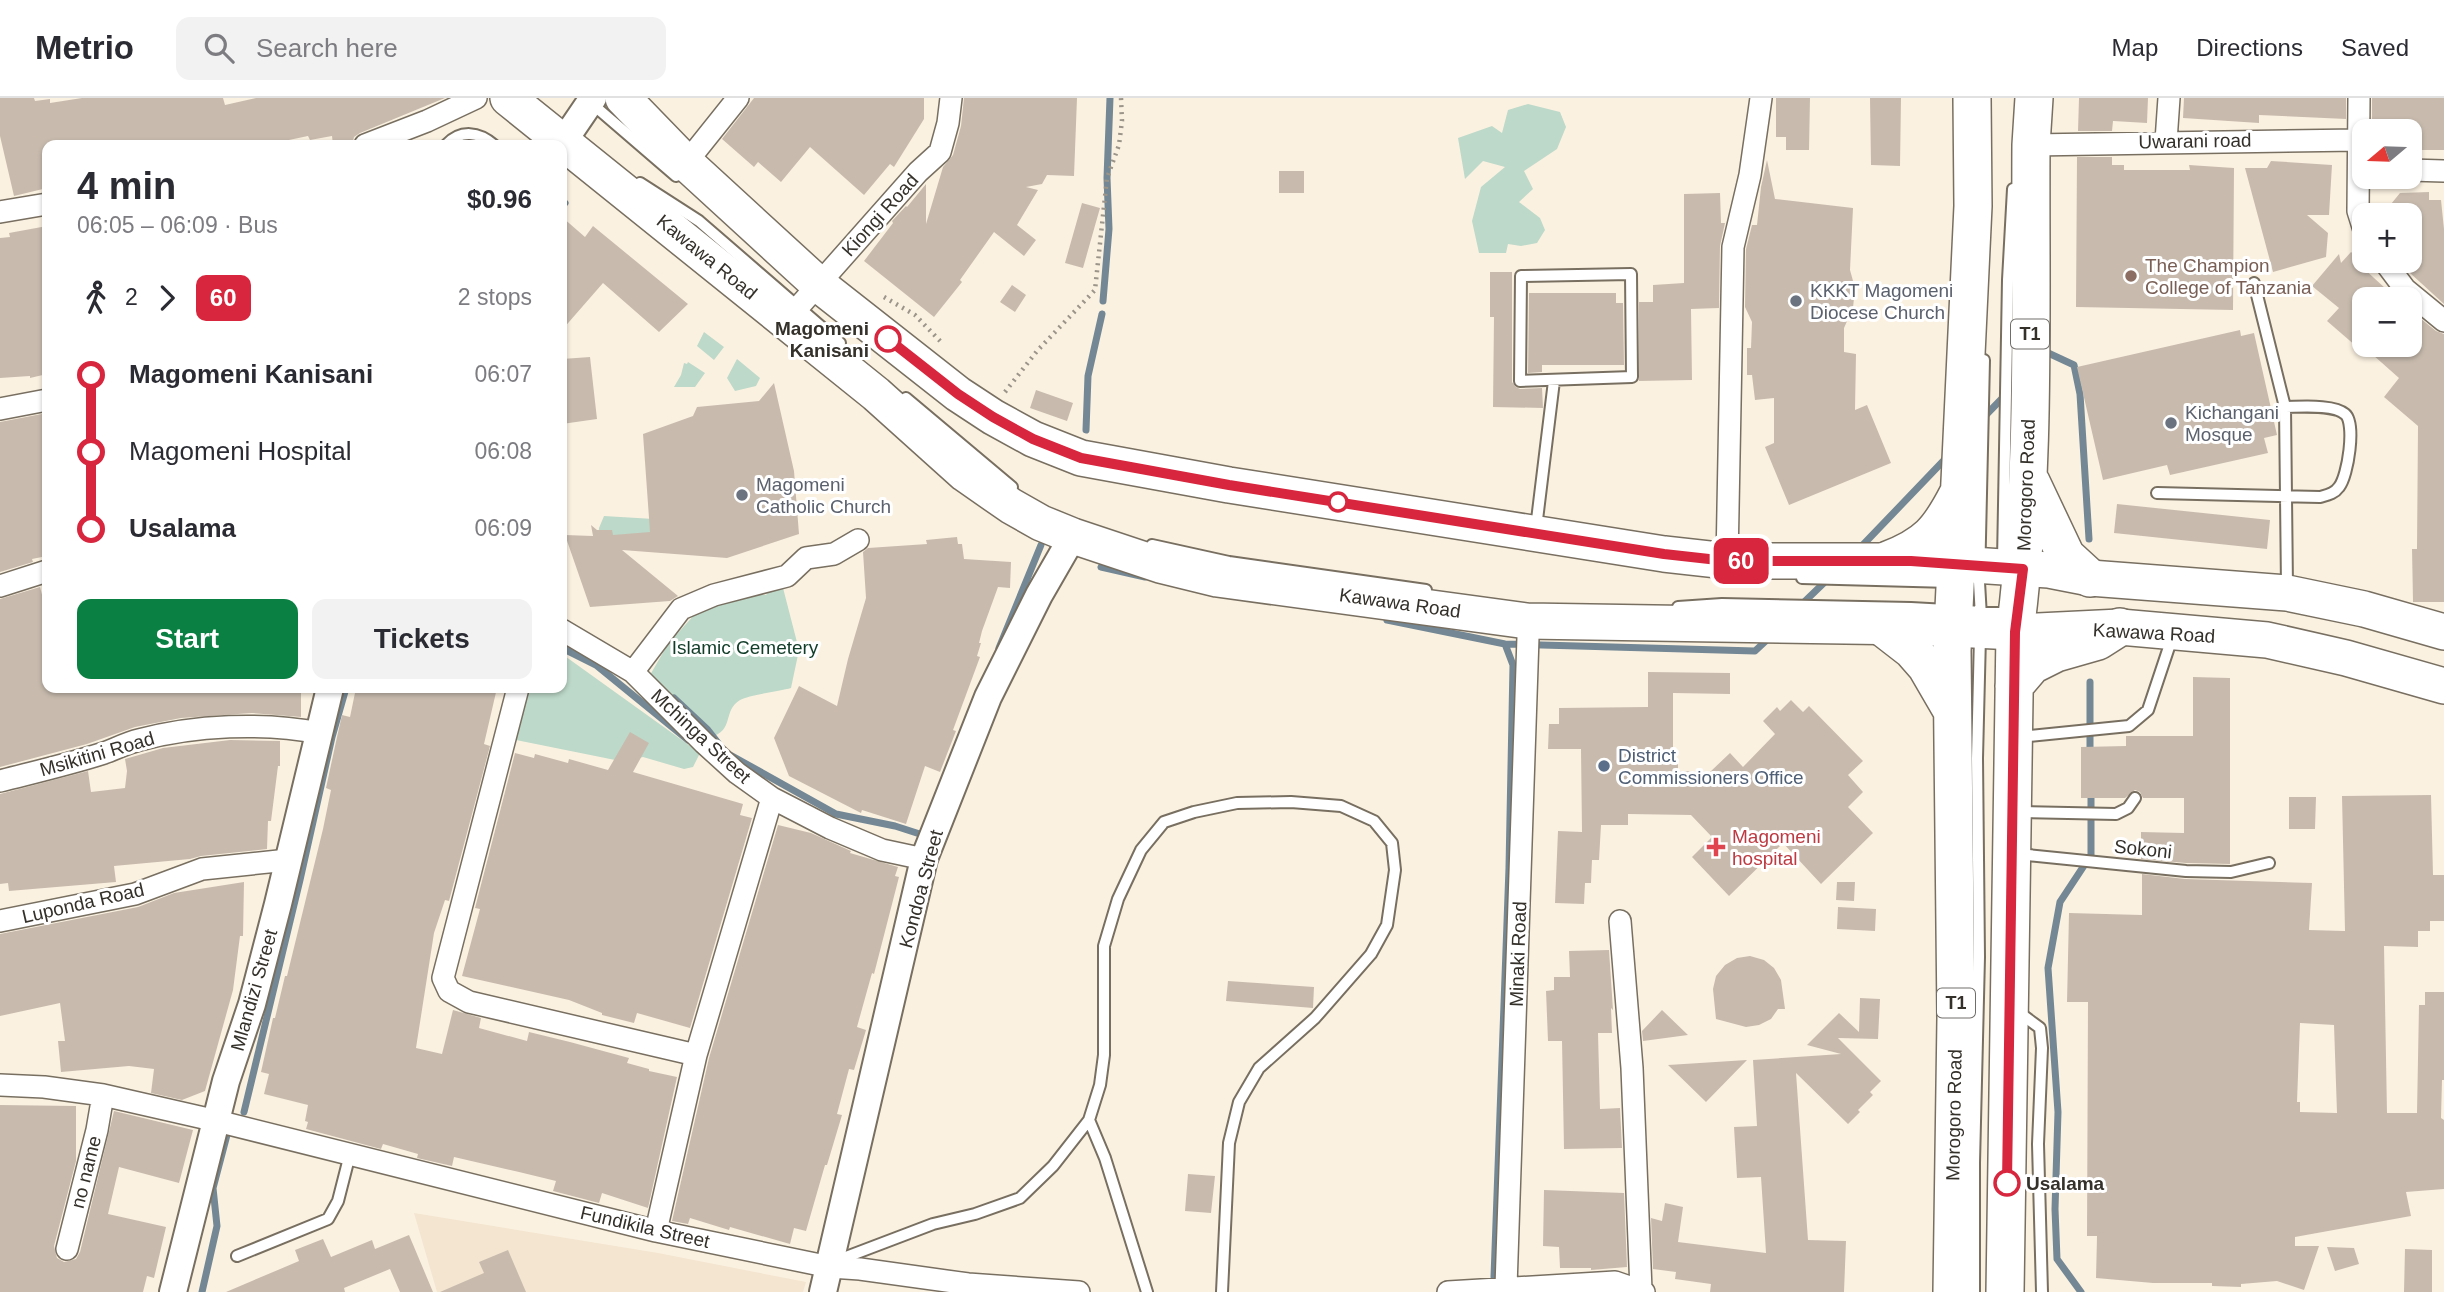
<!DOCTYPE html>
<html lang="en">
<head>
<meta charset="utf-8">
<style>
  :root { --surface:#fff; --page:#f2f2f3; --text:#2b2b33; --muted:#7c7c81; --line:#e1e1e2; --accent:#0b8043 }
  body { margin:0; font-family:Arial,sans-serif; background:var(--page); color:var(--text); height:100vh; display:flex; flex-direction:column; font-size:26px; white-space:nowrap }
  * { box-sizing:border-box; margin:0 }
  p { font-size:23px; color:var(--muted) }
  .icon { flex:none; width:38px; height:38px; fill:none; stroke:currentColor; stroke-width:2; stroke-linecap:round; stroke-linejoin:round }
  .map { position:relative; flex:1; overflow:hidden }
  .details { position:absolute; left:42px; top:42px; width:525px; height:553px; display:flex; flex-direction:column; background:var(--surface); border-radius:14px; box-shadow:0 2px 5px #0004 }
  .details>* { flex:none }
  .badge { padding:0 14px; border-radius:10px; font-size:24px; line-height:46px }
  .needle { width:46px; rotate:251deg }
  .tools { position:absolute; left:2352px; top:21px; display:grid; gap:14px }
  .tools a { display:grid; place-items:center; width:70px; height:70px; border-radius:14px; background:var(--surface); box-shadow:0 2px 5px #0004; font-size:35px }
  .map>.badge { position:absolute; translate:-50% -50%; box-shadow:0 0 0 4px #fff }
  .legs { display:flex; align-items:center; gap:10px; height:77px; padding:0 35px; font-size:23px }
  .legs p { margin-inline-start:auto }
  .overview { display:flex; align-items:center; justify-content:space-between; height:119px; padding:0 35px }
  h1 { font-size:38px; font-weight:700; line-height:52px }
  .cta { display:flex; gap:14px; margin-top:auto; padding:14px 35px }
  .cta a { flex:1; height:80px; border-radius:14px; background:var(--accent); color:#fff; font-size:28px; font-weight:700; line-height:80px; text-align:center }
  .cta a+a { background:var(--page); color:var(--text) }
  ul { padding:0 35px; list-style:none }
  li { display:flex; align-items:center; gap:24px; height:77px; font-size:26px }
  li i { display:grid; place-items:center; width:10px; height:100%; margin:0 9px; background:currentColor }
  li i::after { content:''; width:18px; height:18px; margin:-9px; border:5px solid; border-radius:50%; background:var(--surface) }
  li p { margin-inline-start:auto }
  li:first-child i { background:linear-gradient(#0000 50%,currentColor 0) }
  li:last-child i { background:linear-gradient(currentColor 50%,#0000 0) }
  header { display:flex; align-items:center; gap:42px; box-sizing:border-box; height:98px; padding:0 35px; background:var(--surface); border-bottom:2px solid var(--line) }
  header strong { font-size:33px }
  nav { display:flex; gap:38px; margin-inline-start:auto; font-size:24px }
  .search { width:490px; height:63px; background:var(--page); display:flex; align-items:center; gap:18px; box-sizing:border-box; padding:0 24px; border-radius:14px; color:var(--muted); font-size:26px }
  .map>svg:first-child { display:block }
  .built { fill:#f3e5cf }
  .green { fill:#bdd9c9 }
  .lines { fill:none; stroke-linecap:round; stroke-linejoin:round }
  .stream { stroke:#738894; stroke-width:7 }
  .building { fill:#c8bbae; fill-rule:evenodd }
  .service-casing { stroke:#786f61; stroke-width:14 }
  .minor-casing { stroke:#786f61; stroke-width:24 }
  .tertiary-casing { stroke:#786f61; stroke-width:30 }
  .primary-casing { stroke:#786f61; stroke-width:38 }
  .trunk-casing { stroke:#786f61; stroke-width:40 }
  .path { stroke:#9b9489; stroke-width:4.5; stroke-dasharray:2 5; stroke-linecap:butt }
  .service { stroke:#fff; stroke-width:10 }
  .minor { stroke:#fff; stroke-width:21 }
  .tertiary { stroke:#fff; stroke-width:26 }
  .primary { stroke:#fff; stroke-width:35 }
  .trunk { stroke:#fff; stroke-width:37 }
  .line-1-casing { stroke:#fff; stroke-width:16 }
  .line-1 { stroke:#d7263d; stroke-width:10 }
  .education-dot { fill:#8d6e63; stroke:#fff; stroke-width:2.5 }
  .worship-dot { fill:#6b7280; stroke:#fff; stroke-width:2.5 }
  .stop-1-dot { fill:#fff; stroke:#d7263d; stroke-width:3.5 }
  .service-dot { fill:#5c6f8a; stroke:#fff; stroke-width:2.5 }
  .health-dot { fill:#e0444e; stroke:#fff; stroke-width:2.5 }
  .labels { text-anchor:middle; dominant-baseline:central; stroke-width:6; stroke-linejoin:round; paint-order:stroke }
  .shield { fill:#fff; stroke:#716e6a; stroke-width:2 }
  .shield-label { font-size:18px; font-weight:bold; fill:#34302a }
  .street-label { font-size:19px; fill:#34302a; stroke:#fff }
  .education-label { font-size:19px; fill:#785e54; stroke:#fff; text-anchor:start }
  .worship-label { font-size:19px; fill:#5b616d; stroke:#fff; text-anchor:start }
  .stop-label { font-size:19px; font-weight:bold; fill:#34302a; stroke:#fff; text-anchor:end }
  .park-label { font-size:19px; fill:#103c28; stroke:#fff }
  .service-label { font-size:19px; fill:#4e5e75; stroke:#fff; text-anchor:start }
  .health-label { font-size:19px; fill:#be3a42; stroke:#fff; text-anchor:start }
</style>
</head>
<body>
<header>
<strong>Metrio</strong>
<div class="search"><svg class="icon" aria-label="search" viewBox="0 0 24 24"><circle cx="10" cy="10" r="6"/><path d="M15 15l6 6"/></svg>Search here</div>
<nav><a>Map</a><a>Directions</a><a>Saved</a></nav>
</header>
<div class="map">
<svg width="2444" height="1194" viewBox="0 0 2444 1194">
  <rect width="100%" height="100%" fill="#fbf1e1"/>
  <path class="built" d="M414,1115L658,1155L806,1184L803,1194H437Z"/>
  <path class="green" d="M1528,6L1560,14L1566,29L1557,51L1524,73L1533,91L1519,104L1540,120L1545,132L1537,145L1521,148L1508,146L1506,155H1479L1472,123L1481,89L1505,69L1483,63L1465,81L1458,40L1492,28L1502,35L1508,12Z
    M704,234L724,249L714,262L697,248Z
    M737,261L760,280L756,288L735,293L727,280Z
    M688,264L705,275L695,289H674L681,277L684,265L687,266Z
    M604,418L654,421L651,441L617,442L615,437L598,442L599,430Z
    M782,486L799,552L791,590C780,593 749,597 740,602C722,613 735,633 710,639L646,584L668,546L695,516L743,496L766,497L774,488Z
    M562,556L700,655L693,669L684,671L643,659L625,664L516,642L525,590H562Z"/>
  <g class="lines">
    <path class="stream" d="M562,108L565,105
      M1103,203L1109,131L1107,80L1110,0
      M2044,257L2046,254L2074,267L2080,296L2089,441
      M1983,320L2019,283
      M1086,332L1088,278L1102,216
      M1858,452L1949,357
      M1101,469L1145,479
      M1800,508L1829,480
      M1387,522L1505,546L1755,553L1770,539
      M562,550L596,567L688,642
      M999,550L1041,447
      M2090,584V655
      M674,600L707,631L718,645
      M732,658L836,716L895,728L926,738
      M244,1014L300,782L332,639L346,590
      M1494,1179L1509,770L1513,567L1505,546
      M202,1194L217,1128L213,1090L228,1033
      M2081,1194L2057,1161L2055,1111L2058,1014L2048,870L2060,804L2091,757V692"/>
  </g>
  <path class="building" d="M0,0H34L35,3L50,1V5L82,0H223L225,7L256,0H445L360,35L354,39L352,47H333L332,38L310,42L308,38L265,47H113V43L88,47H47V90L14,98L0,38Z
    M754,0H924V21L894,69L890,66L864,97L810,49L781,84L758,64L754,69L722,41Z
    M964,0H1077L1074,78L1047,77L1042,86L1026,89L1038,92L1017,127L1036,142L1024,158L994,134L960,182L962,184L934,219L864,163L893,125L892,123L906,108L907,109L926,86V126L943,69L953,57L961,28Z
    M1776,0H1810L1809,52H1786V39H1776Z
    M1870,0H1901L1900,68L1871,67Z
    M2079,0H2148L2147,25L2113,23L2112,33H2078Z
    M2184,0H2346V21L2259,17V25L2183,20Z
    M2372,0H2444V52H2410V33H2372Z
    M2077,59H2112V67H2124V72H2190L2189,67L2234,70L2233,212L2076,209Z
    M1767,62L1775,101L1853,110L1850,172L1855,190L1853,210L1844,230V254L1856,256L1855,312L1867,307L1891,365L1789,407L1765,349L1774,345V300L1755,302L1752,277H1747V250H1751L1752,224L1745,209L1746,151L1752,127H1757L1761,89Z
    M2271,63L2332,67L2329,117H2307L2328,135L2326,159L2273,174L2245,70H2267Z
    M1279,73H1304V95H1279Z
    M2429,94V102H2441L2444,131V206L2410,175V117H2382L2400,95Z
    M1720,95L1721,125H1725L1720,148L1719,210L1691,211L1692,282L1639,283V204H1653V187L1684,185V96Z
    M1082,105L1100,110L1083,170L1065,165Z
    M562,119L585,139L593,128L688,206L659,234L603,185L562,232Z
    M47,128V276L30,280V278L0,280V140L10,139L9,135Z
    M2351,154L2365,165L2362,169L2397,201H2364V247H2410V212L2436,233L2444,236V504H2413L2412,451H2417L2418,328L2384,299L2399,280L2364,249V255L2327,223L2339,210L2312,188L2339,156L2341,165Z
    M1490,174H1512V284L1516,289L1520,291L1542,290L1543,310L1493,309L1494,219H1490Z
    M1012,187L1026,197L1015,214L1000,204Z
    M1529,195H1616V205H1623L1624,267H1542V274L1528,275Z
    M2240,232L2241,238L2254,235L2277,337L2264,340L2268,355L2170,377L2167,367L2103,382L2077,269Z
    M590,259L597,321L562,326V261Z
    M774,285L794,373L799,436L727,460L622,452L678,498L670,503L590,509L565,437L593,438L591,427L597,432H612L613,437L650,434L643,336L693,318L697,309L759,303Z
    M1036,292L1073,305L1067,323L1030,310Z
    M47,315V458L32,461L33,464L0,474V324Z
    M2117,406L2270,422L2267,451L2114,435Z
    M957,439L958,446H962L964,461L1011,464L1010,490L998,489L982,533L979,545H981L977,558L980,559L953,632L956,633L940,674L925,668L906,726L862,712L861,715L789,678L774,640L799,588L837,608L848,561L866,500L863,454L868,450L927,446L926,442Z
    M40,489L47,516V590H301V619L252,615L181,620L135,629L87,646L0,669V501Z
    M1648,574L1730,575V596L1673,595V666H1678V673L1710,674L1730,655L1743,669L1775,636L1763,623L1777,609L1780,613L1791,602L1803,614L1809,608L1863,663L1848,677L1863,694L1848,709L1873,735L1821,786L1783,745L1729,798L1692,759L1712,739L1691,717L1628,716V727H1601L1599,762H1592L1591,785H1585L1584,806L1555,805L1558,733L1582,734L1581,651H1548L1549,626H1559V610L1648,609Z
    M2193,579L2230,580V766L2186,765L2141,761V734L2184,735V700H2143L2140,694L2135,692L2125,700H2081V649L2126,648V638H2193Z
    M356,590H497L484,646L490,648L449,803L445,802L434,835L416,950L442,956L453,912L481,920L479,930L527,943L529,934L570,944L629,960L627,965L649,971V973L677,979L648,1110L602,1095L599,1105L553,1093L556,1083L519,1074L454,1059L452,1068L417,1060L418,1056L383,1046L381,1051L306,1031L308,1024L305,1023L308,1007L264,996L269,976L261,974L273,920H275L285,878H287L323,731L331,692L326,690L337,639L342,617L350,619Z
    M630,634L649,645L633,674L743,706L740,717L752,720L690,930L637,915L634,925L602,917V915L569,902L462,878L480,811L475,810L515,655L534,660L535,656L568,665L569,661L608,672Z
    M230,642L280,643V668H278L271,723H268L267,751L201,758L190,761L114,768L116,784L9,793L8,785L0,786V696L88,673L91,694L125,690L127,673L125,661L163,650Z
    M2431,697L2433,777H2444V823H2430V833H2418V849L2384,848L2387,1015H2417L2419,907H2425V894H2444V982H2442L2441,1020L2444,1022V1091L2406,1094L2411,1118L2295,1139V1148H2319L2304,1192L2277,1183L2241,1186V1189L2212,1188V1185H2153L2096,1180L2097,1138H2087L2088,904H2067L2069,815L2142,817V776L2185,781L2312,785L2309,832L2345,833L2342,698ZM2300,925L2334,927L2337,1015L2300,1014V1004H2297Z
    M2289,699H2316L2315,731H2289Z
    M778,727L811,735L851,753L850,755L898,769L895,778L899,779L874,876L872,875L857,929L866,932L854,972L849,971L837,1016L842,1017L827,1067H825L806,1133L794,1130L790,1146L730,1129L729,1132L690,1120L688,1126L672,1123L709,960Z
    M244,784L243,838H240L233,892L205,993L182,1002L151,995L154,971L129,968L61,974L58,943H65L60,905L0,918V836L138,809L174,795Z
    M1837,784H1855L1854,803L1836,802Z
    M1838,809L1876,811L1875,833L1837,831Z
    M1609,852L1613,912L1611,910L1612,935H1598L1600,1011L1620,1010L1622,1050L1564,1051L1562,943H1548L1546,893L1554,892V879H1570L1569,853Z
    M1750,858L1764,862L1774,870L1781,882L1785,911H1778L1771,921L1759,927L1746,929L1716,921L1713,891L1716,878L1725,867L1737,860Z
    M1228,883L1314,889L1313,910L1226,903Z
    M1860,900L1880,901L1878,941L1838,940L1881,983L1870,994L1873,997L1858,1012L1860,1014L1848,1026L1796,975L1808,1142L1846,1143L1844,1194H1710L1711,1186L1675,1181L1676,1174L1653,1171L1651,1120L1662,1123L1665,1105L1683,1109L1678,1144L1766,1155L1761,1079L1737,1080L1734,1029L1757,1028L1753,962L1841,956L1807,947L1839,915L1859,934Z
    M1662,912L1688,937L1643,943L1642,933Z
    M1747,962L1706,1004L1668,967Z
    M0,1007L76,1008V1063L54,1148L57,1160L64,1164L76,1161L80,1154L114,1013L193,1032L179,1085L119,1069L108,1116L166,1129L154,1180L147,1178L143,1194H0Z
    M1188,1076L1215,1078L1211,1115L1185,1113Z
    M1544,1092L1624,1095L1627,1169L1591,1172V1170H1560L1559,1149L1543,1148Z
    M409,1137L433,1194H400L390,1171L344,1190L345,1194H226L299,1163L295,1152L323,1141L331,1159L372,1142L375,1151Z
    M2327,1149L2354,1150L2359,1166L2335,1173Z
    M2405,1151L2432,1152V1194H2404Z
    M508,1152L526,1194H440L484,1175L479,1164Z"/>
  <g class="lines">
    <defs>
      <path id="service" d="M590,4L676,78
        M446,47C461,31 479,34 494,47
        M640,85L699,123L840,245
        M1631,176L1632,279L1520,283L1521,178Z
        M2254,185L2285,309L2287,489
        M906,300L1012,389
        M2157,395L2320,399C2327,397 2334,396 2339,389C2348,378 2356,325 2345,316C2334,306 2300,309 2285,309
        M1536,430L1554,283
        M1152,447L1229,464L1426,492
        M2003,463L2008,182L2013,91
        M1802,480L1950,484
        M1678,509L1722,506L1911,510L2001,515
        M1981,519L1979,484L1984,262
        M2019,639L2129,628L2148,612L2173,537
        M2016,714L2116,716L2128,710L2135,700
        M2018,756L2186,773L2231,774L2269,765
        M2017,913L2040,930L2042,950L2038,1046L2042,1194
        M1089,1022L1105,1060L1147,1194
        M237,1158L328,1121L338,1103L350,1056
        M833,1164L933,1126L975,1116L1020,1100L1053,1068L1089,1022L1100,987L1104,957V848L1118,801L1141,752L1164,724L1194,714L1237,705L1291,704L1341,708L1374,723L1392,745L1395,772L1387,827L1371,856L1315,920L1259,970L1239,1004L1229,1045L1222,1194
        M1974,1194V1065L1979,859L1977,660L1980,538"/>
      <path id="minor" d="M2359,0L2358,113L2364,132
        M2166,43L2169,0
        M365,47L427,23L476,0
        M2031,47L2358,42
        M686,65L738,0
        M2410,72L2444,73
        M0,114L47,106
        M2384,163L2405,191L2444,223
        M786,223L918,74L940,54L948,25L951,0
        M0,311L47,302
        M1727,463L1733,149L1750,77L1761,0
        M0,488L47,473
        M562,532L633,574L704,645L737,675L772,700L830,730L882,752L924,761
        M633,574L681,511L714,497L787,478L806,460L834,456L858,442
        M518,590L443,880L449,893L469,904L696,957
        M0,683C35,674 70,666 104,655C115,651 127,645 139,642C195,627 263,624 320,635
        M0,823L135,796L202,771L288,762
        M1620,823L1632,970L1641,1192
        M0,987L44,989L103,997L217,1023L656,1133L830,1169L860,1171L968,1186L1079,1194
        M656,1133L696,957L772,700
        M67,1151L97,1032L103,997
        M1506,1189L1528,539L1527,523
        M1448,1194L1615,1184L1644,1194"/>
      <path id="tertiary" d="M561,47L593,0
        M173,1194L226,983L252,906L278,806L330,590
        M823,1194L924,761L988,599L1039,497L1073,438"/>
      <path id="primary" d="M508,0L876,296L965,376L1011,408L1041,425L1073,438L1160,467L1217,481L1527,523L1912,529L2015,534L2120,529L2267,542L2346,560L2444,588
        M623,0L686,65L818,186L958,296L993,319L1033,341L1081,360L1229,387L1664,456L1727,463H1911L2049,472L2090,480L2287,495L2364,511L2444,534"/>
      <path id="trunk" d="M2031,384L2066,458L2090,480
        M1888,462C1927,447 1939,433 1958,396
        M1881,528L1912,552L1926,568L1951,611
        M2014,588L2032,567L2056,555L2098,543L2120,529
        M1952,1194L1956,920L1952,553L1973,108L1972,0
        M2005,1194L2015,534C2036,373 2030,209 2031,47L2034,0"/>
    </defs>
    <use href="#service" class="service-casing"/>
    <use href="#minor" class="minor-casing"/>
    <use href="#tertiary" class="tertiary-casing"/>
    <use href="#primary" class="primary-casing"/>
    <use href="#trunk" class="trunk-casing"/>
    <path class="path" d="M884,199L915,217L943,246
      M1005,294L1037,253L1095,192L1107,80L1119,47L1122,23L1121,0"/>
    <use href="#service" class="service"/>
    <use href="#minor" class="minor"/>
    <use href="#tertiary" class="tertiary"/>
    <use href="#primary" class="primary"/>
    <use href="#trunk" class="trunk"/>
  </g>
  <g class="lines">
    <defs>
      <path id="line-1" d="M888,241L958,296L993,319L1033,341L1081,360L1229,387L1664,456L1727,463H1911L2023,471L2015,534L2007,1085"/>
    </defs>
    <use href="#line-1" class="line-1-casing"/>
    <use href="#line-1" class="line-1"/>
  </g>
  <circle class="education-dot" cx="2131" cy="178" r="7"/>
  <g class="worship-dot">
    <circle cx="1796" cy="203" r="7"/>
    <circle cx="2171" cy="325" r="7"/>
    <circle cx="742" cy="397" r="7"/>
  </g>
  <g class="stop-1-dot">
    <circle cx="888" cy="241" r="12"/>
    <circle cx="1338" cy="404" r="9"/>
    <circle cx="2007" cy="1085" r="12"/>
  </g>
  <circle class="service-dot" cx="1604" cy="668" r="7"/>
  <path class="health-dot" d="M1712.5 738.5h7v7h7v7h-7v7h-7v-7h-7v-7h7z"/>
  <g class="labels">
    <g class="shield">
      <rect x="2011" y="221.5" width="38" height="29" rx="5"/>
      <rect x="1937" y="890.5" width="38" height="29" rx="5"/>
    </g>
    <g class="shield-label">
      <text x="2030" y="236">T1</text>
      <text x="1956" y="905">T1</text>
    </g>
    <g class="street-label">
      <text transform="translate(2195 43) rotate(-1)">Uwarani road</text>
      <text transform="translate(880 117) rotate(-48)">Kiongi Road</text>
      <text transform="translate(707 159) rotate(39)">Kawawa Road</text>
      <text transform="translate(2026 387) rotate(-88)">Morogoro Road</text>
      <text transform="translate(1400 505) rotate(8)">Kawawa Road</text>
      <text transform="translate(2154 535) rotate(3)">Kawawa Road</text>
      <text transform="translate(701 638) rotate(43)">Mchinga Street</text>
      <text transform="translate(97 656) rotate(-16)">Msikitini Road</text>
      <text transform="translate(2143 751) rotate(6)">Sokoni</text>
      <text transform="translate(921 791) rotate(-75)">Kondoa Street</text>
      <text transform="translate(83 805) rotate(-13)">Luponda Road</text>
      <text transform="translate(1518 856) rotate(-88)">Minaki Road</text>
      <text transform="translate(254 892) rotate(-74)">Mlandizi Street</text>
      <text transform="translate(1954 1017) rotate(-89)">Morogoro Road</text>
      <text transform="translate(86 1074) rotate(-76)">no name</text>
      <text transform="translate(645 1129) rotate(13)">Fundikila Street</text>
    </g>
    <g class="education-label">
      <text x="2145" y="167">The Champion<tspan x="2145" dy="22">College of Tanzania</tspan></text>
    </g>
    <g class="worship-label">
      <text x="1810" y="192">KKKT Magomeni<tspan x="1810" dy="22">Diocese Church</tspan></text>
      <text x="2185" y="314">Kichangani<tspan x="2185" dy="22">Mosque</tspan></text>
      <text x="756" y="386">Magomeni<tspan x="756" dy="22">Catholic Church</tspan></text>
    </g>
    <g class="stop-label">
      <text x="869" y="230">Magomeni<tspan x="869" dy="22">Kanisani</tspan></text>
      <text x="2026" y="1085" text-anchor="start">Usalama</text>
    </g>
    <g class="park-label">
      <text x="745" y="549">Islamic Cemetery</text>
    </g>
    <g class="service-label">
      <text x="1618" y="657">District<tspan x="1618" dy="22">Commissioners Office</tspan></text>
    </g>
    <g class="health-label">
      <text x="1732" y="738">Magomeni<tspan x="1732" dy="22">hospital</tspan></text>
    </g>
  </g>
</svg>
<div class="tools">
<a><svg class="needle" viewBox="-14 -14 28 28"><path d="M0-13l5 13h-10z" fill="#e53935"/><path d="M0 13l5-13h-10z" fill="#7c7c81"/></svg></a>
<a>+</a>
<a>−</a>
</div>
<b class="badge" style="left:1741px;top:463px;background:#d7263d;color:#fff">60</b>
<section class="details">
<div class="overview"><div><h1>4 min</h1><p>06:05 – 06:09 · Bus</p></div><b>$0.96</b></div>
<div class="legs"><svg class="icon" aria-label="walk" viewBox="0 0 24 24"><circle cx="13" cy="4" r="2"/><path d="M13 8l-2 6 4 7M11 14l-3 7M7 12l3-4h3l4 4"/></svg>2<svg class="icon" aria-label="forward" viewBox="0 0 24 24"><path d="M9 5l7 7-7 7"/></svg><b class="badge" style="background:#d7263d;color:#fff">60</b><p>2 stops</p></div>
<ul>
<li><i style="color:#d7263d"></i><b>Magomeni Kanisani</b><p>06:07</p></li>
<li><i style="color:#d7263d"></i><span>Magomeni Hospital</span><p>06:08</p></li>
<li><i style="color:#d7263d"></i><b>Usalama</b><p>06:09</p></li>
</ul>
<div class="cta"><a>Start</a><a>Tickets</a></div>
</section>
</div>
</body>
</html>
